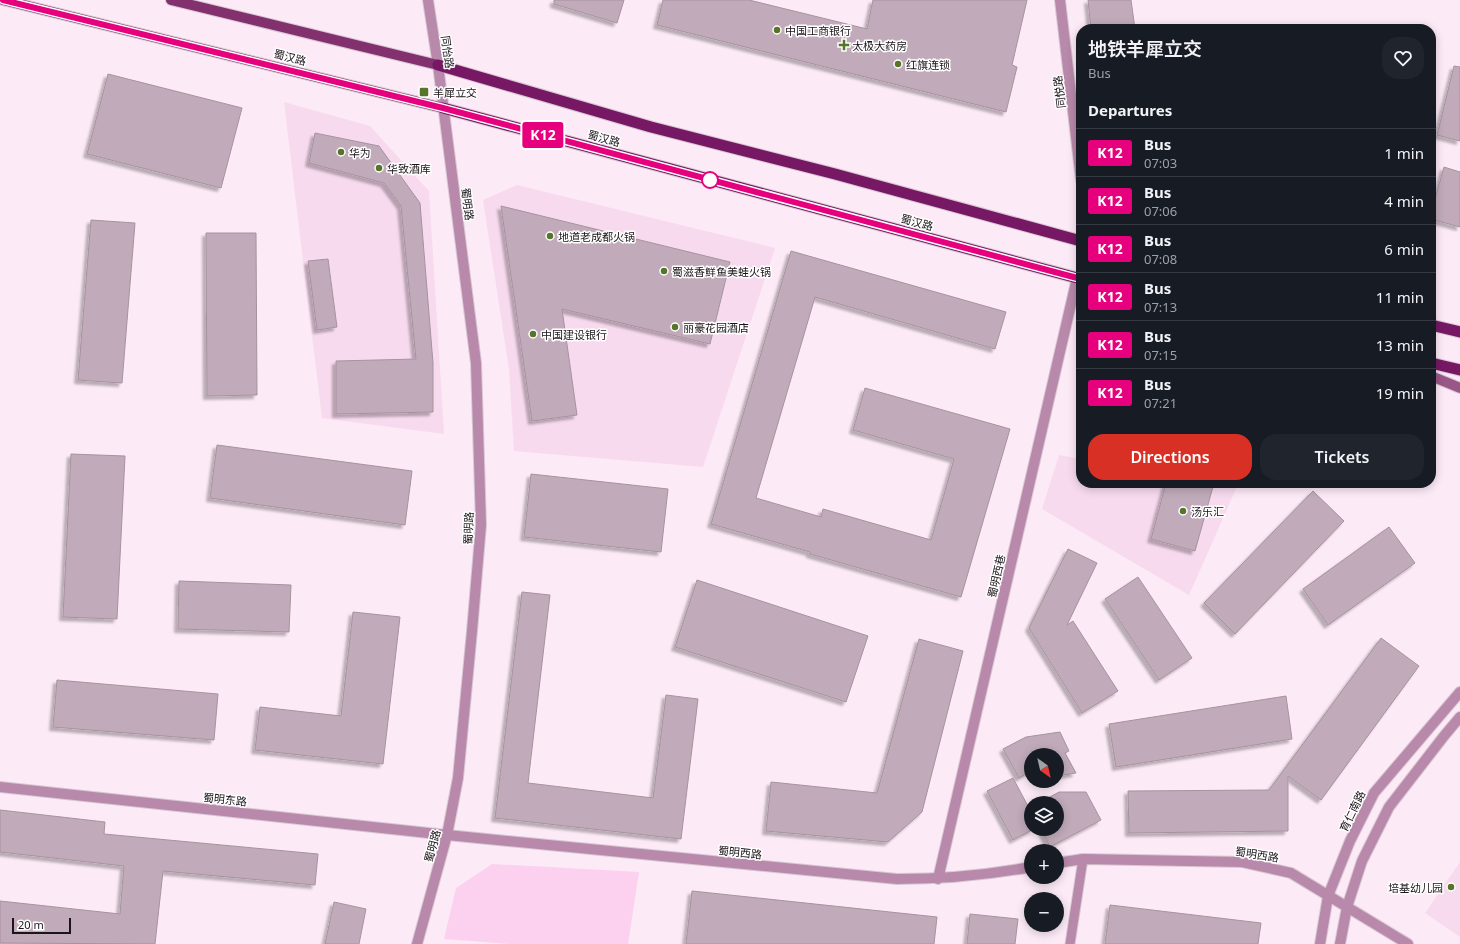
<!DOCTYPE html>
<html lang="en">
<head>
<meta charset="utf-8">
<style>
  :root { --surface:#171b24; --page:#20242c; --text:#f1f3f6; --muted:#9ea1a6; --line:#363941; --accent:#d93025 }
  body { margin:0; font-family:"Noto Sans","Noto Sans SC",sans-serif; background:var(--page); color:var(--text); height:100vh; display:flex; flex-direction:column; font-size:15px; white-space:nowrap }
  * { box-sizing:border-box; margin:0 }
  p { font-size:13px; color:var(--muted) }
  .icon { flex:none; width:22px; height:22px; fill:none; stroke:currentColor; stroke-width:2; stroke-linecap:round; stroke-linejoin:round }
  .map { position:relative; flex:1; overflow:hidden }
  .details { position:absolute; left:1076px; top:24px; width:360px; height:464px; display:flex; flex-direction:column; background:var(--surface); border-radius:16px; box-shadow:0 2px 10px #0003 }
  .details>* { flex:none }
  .badge { padding:0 8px; border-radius:3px; font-size:14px; line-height:26px }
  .needle { width:26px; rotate:146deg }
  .controls { position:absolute; left:1024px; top:748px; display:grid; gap:8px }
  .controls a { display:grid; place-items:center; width:40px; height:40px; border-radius:50%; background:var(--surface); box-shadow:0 2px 10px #0003; font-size:20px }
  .scale { position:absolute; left:12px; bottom:10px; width:59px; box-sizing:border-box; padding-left:4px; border:2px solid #1b1419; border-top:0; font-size:11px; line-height:14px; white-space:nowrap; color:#1b1419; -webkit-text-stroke:3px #fff; paint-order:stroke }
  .map>.badge { position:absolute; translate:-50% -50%; box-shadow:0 0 0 2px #fff }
  h2 { padding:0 12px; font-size:15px; line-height:36px }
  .round { display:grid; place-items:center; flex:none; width:42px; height:42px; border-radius:16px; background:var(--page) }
  .headline { display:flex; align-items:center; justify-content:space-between; height:68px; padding:0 12px }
  h1 { font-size:19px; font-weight:600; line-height:30px }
  .primary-button { display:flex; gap:8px; margin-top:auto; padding:8px 12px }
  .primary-button a { flex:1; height:46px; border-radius:16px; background:var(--accent); color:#fff; font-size:16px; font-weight:600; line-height:46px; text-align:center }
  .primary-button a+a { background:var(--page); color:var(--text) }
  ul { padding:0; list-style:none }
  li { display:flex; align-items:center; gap:12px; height:48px; padding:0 12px; border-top:1px solid var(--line) }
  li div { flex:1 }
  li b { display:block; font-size:15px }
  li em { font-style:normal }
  li .badge { min-width:44px; font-weight:700; text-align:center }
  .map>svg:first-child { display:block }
  .built { fill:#f8daee }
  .green { fill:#fcd1ef }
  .building { fill:#c1abba; stroke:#a792a0; filter:url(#shadow) }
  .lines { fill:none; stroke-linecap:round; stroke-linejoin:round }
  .service-casing { stroke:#d8c8d3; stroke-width:11 }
  .minor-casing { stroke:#d8c8d3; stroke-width:12 }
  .tertiary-casing { stroke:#d8c8d3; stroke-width:12 }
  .secondary-casing { stroke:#d8c8d3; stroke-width:12 }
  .primary-casing { stroke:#d8c8d3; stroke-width:12 }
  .trunk-casing { stroke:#d8c8d3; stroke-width:13 }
  .service { stroke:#b889aa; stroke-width:9 }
  .minor { stroke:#b889aa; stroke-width:10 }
  .tertiary { stroke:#b889aa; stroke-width:10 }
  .secondary { stroke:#995787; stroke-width:10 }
  .primary { stroke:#82306e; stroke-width:10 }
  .trunk { stroke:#771864; stroke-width:11 }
  .line-casing { stroke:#fff; stroke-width:9 }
  .line { stroke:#e6007e; stroke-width:6 }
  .poi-dot { fill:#57752a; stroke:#fff; stroke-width:1.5 }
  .stop-dot { fill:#fff; stroke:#e6007e; stroke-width:2 }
  .labels { text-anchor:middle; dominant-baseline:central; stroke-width:3; stroke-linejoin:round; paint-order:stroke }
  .poi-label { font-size:11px; fill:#1b1419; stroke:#fff; text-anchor:start }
  .street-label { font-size:11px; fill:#1b1419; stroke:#fff }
</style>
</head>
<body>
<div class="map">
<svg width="1460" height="944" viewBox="0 0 1460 944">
  <defs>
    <filter id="shadow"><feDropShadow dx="-3.5" dy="3.5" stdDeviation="1" flood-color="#0004"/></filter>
  </defs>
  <rect width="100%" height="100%" fill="#fceaf6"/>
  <path class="built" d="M284,102L370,126L429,191L444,434L322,418Z
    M517,185L775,248L703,467L514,451L509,369L483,200Z
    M1059,455L1081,459V483H1241L1236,489L1189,595L1042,509Z
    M1460,862V937L1425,913Z"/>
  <path class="green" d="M492,864L639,872L628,944H510L444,939L456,888Z"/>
  <path class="building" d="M554,0H624L617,23L554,4Z
    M663,0H749L867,29L873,0H1027L1012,65L1017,67L1006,112L657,25Z
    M1088,0H1131L1135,29H1091Z
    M1454,66L1460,67V141L1437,135Z
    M108,74L242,108L221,188L87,154Z
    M315,133L379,146L420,203L433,363V412L336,414V361L416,359L401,206L384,183L309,163Z
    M1444,167L1460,172V227L1431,219V213Z
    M501,206L730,262L710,344L562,309L577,415L532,421Z
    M91,220L135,223L122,383L78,380Z
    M206,233H256L257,395L207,396Z
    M791,251L1006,312L995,349L815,297L756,498L821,517L823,509L931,540L954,459L853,430L865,388L1010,429L961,597L810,554V552L711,524Z
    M328,259L337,327L317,330L308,261Z
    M217,445L412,471L405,525L210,498Z
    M71,454L125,456L117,619L63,617Z
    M531,474L668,489L661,552L524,537Z
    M1166,483H1214L1195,551L1151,539Z
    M1313,491L1344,521L1235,634L1204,603Z
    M1389,527L1415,563L1328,625L1303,589Z
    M1068,549L1097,563L1067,625L1073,621L1118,691L1082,713L1029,628Z
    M1138,577L1192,658L1159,680L1105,599Z
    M697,580L868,636L846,702L675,647Z
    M179,581L291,585L289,632L178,629Z
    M522,592L550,595L528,783L653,798L666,695L698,699L681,839L495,818Z
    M353,612L400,617L383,764L255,750L260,707L341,716Z
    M1381,638L1419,666L1321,800L1288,776V831L1129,833L1128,791L1269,790Z
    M919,639L963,651L922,812L888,842L766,831L771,782L877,793Z
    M57,680L218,694L214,740L53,727Z
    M1286,696L1292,739L1116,767L1109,724Z
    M1060,732L1069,751L1065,753L1076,773L1057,776V755H1031V771L1019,778L1003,749L1026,737Z
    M1013,778L1029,808L1031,807V829H1034L1013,840L987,791Z
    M1059,792H1086L1101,820L1050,847L1041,829H1057V803H1039Z
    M0,810L105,822L104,834L318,854L315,885L163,871L155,944L0,943V901L120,914L124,866L0,852Z
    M692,891L937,917L934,944H686Z
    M334,902L366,909L359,944H325Z
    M1110,905L1261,923L1258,944H1105Z
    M970,914L1018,919L1015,944H967Z"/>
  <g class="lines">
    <defs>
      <path id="service" d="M1070,944L1083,859"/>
      <path id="minor" d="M1060,0L1081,180
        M0,787L447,835L897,879C942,879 987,875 1031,867
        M1057,863L1083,859L1242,862L1291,873L1408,944
        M938,879L1077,278"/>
      <path id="tertiary" d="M417,944L447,835L458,778L472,631L481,525L476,363L438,65L428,0
        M1320,944L1328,896L1350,841L1374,793L1460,692
        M1340,944L1347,907L1362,861L1389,807L1444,736L1460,717"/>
      <path id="secondary" d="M1431,376L1460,388"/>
      <path id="primary" d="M3,0L443,108
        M171,0L438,65"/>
      <path id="trunk" d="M438,65L651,127L835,174L1081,241
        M443,108L1081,279
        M1431,325L1460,332
        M1431,363L1460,370"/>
    </defs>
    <use href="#service" class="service-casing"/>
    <use href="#minor" class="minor-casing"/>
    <use href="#tertiary" class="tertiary-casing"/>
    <use href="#secondary" class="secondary-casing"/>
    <use href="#primary" class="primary-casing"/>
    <use href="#trunk" class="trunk-casing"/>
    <use href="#service" class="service"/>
    <use href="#minor" class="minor"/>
    <use href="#tertiary" class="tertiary"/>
    <use href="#secondary" class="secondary"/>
    <use href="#primary" class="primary"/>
    <use href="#trunk" class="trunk"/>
  </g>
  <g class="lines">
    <defs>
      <path id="line" d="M3,0L443,108L1081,279"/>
    </defs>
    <use href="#line" class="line-casing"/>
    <use href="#line" class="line"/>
  </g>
  <g class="poi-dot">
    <circle cx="777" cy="30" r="4"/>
    <path d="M842 39h4v4h4v4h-4v4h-4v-4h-4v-4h4z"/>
    <circle cx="898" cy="64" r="4"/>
    <rect x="419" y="87" width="10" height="10" rx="2"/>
    <circle cx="341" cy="152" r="4"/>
    <circle cx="379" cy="168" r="4"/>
    <circle cx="550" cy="236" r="4"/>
    <circle cx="664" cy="271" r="4"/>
    <circle cx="675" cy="327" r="4"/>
    <circle cx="533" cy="334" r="4"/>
    <circle cx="1183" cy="511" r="4"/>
    <circle cx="1451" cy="887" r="4"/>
  </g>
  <circle class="stop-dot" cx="710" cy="180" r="8"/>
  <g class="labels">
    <g class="poi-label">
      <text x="785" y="30">中国工商银行</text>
      <text x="852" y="45">太极大药房</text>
      <text x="906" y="64">红旗连锁</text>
      <text x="433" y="92">羊犀立交</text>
      <text x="349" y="152">华为</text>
      <text x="387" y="168">华致酒库</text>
      <text x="558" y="236">地道老成都火锅</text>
      <text x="672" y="271">蜀滋香鲜鱼美蛙火锅</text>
      <text x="683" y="327">丽豪花园酒店</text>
      <text x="541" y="334">中国建设银行</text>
      <text x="1191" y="511">汤乐汇</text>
      <text x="1443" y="887" text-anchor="end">培基幼儿园</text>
    </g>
    <g class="street-label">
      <text transform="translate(448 52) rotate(82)">同怡路</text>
      <text transform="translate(290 57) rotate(14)">蜀汉路</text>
      <text transform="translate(1059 92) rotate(-97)">同悦路</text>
      <text transform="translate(604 138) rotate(15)">蜀汉路</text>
      <text transform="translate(468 204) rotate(83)">蜀明路</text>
      <text transform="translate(917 222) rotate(15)">蜀汉路</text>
      <text transform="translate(468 528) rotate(-88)">蜀明路</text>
      <text transform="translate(996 576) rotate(-77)">蜀明西巷</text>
      <text transform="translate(225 799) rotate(6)">蜀明东路</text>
      <text transform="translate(1352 811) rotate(-64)">育仁南路</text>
      <text transform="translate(432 846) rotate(-75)">蜀明路</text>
      <text transform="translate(740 852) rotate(6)">蜀明西路</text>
      <text transform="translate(1257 854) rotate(9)">蜀明西路</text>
    </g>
  </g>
</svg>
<div class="controls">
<a><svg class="needle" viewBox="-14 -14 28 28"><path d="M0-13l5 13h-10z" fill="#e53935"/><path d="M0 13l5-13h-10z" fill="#9ea1a6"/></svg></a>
<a><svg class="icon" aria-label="layers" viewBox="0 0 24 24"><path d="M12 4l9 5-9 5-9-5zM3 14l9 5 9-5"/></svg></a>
<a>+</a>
<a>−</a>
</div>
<div class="scale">20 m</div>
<b class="badge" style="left:543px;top:135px;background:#e6007e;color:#fff">K12</b>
<section class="details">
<div class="headline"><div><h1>地铁羊犀立交</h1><p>Bus</p></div><a class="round"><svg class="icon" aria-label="heart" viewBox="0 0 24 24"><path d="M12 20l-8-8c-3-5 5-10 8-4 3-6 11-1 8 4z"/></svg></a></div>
<h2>Departures</h2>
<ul>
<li><span class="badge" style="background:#e6007e;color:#fff">K12</span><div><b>Bus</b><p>07:03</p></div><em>1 min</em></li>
<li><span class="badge" style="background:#e6007e;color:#fff">K12</span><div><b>Bus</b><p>07:06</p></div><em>4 min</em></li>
<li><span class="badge" style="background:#e6007e;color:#fff">K12</span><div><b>Bus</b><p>07:08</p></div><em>6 min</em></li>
<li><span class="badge" style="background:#e6007e;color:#fff">K12</span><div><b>Bus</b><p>07:13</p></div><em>11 min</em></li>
<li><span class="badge" style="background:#e6007e;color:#fff">K12</span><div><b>Bus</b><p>07:15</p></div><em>13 min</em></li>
<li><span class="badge" style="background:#e6007e;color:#fff">K12</span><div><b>Bus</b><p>07:21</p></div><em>19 min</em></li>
</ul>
<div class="primary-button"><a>Directions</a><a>Tickets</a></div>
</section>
</div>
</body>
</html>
